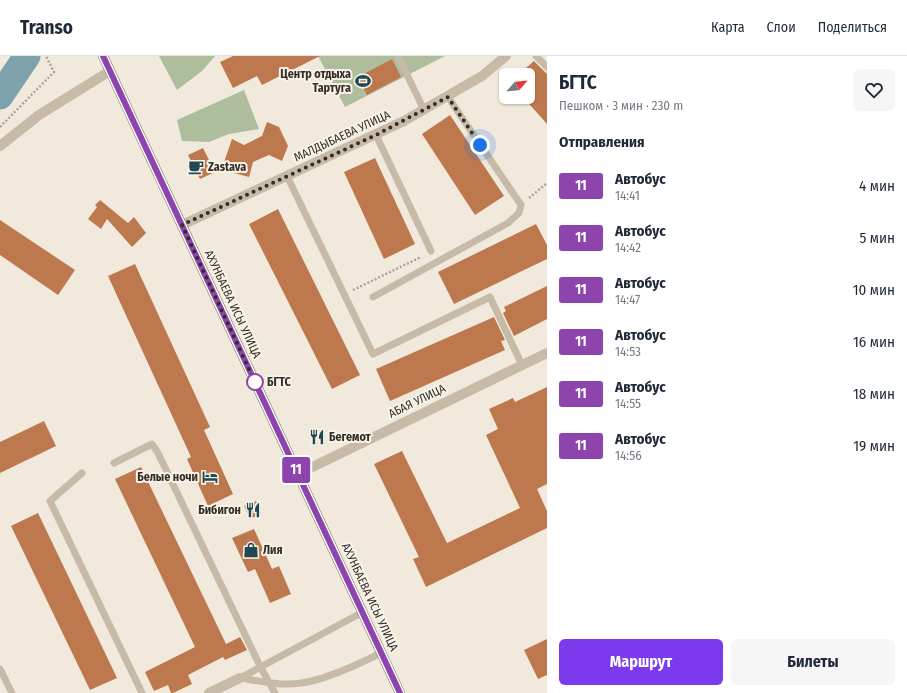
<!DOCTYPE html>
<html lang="ru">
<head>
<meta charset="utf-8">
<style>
  :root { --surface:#fff; --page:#f6f6f7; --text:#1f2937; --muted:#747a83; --line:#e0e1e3; --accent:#7c3aed }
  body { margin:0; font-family:"Fira Sans Condensed",sans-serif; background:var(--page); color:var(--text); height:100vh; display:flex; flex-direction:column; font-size:15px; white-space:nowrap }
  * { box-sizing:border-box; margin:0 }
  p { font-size:13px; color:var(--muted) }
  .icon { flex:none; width:22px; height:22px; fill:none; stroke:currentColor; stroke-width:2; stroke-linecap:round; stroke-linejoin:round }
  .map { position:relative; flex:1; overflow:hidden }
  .details { display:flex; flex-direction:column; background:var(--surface); width:360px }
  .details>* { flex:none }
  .badge { padding:0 8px; border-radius:3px; font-size:14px; line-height:26px }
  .needle { width:26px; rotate:63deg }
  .buttons { position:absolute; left:499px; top:12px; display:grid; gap:8px }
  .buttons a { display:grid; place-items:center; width:36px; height:36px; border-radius:6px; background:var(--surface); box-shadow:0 1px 3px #0004; font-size:20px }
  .you { position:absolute; width:20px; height:20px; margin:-10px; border:3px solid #fff; border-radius:50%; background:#1a73e8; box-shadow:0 0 0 6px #1a73e833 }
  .map>.badge { position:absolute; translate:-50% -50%; box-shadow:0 0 0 2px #fff }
  h2 { padding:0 12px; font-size:15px; line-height:36px }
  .round { display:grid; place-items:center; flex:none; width:42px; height:42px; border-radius:6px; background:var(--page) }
  .summary { display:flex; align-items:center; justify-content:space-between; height:68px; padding:0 12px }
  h1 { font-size:19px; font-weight:700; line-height:30px }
  .cta { display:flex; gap:8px; margin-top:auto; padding:8px 12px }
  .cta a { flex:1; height:46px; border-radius:6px; background:var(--accent); color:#fff; font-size:16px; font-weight:700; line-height:46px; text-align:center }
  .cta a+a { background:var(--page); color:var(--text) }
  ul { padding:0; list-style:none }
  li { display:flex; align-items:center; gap:12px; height:52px; padding:0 12px }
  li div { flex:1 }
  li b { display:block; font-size:15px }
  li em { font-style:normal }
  li .badge { min-width:44px; font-weight:700; text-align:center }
  header { display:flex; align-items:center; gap:24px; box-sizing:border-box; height:56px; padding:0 20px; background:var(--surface); border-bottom:1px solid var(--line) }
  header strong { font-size:19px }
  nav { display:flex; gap:22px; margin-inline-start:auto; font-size:14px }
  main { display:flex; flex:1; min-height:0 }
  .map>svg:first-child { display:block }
  .green { fill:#aebe9d }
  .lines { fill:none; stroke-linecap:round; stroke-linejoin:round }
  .river { stroke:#7da2ab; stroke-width:27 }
  .building { fill:#bd794d }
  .path { stroke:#b3a593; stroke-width:2.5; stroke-dasharray:2 2; stroke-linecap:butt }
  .service { stroke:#c7bba8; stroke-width:7 }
  .minor { stroke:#c7bba8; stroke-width:10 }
  .tertiary { stroke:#c7bba8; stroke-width:10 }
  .primary { stroke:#75675a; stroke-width:10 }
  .line-casing { stroke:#fff; stroke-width:9 }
  .line { stroke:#8e44ad; stroke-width:6 }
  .walk { stroke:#352e28; stroke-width:4; stroke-dasharray:0 7.2 }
  .stop-dot { fill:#fff; stroke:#8e44ad; stroke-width:2 }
  .labels { text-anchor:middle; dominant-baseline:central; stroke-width:4; stroke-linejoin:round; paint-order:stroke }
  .poi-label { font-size:12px; font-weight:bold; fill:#352e28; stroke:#f8f3e8; text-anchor:end }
  .street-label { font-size:12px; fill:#352e28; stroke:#f8f3e8 }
  .stop-label { font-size:12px; font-weight:bold; fill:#352e28; stroke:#f8f3e8; text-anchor:start }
</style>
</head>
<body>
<header>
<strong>Transo</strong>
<nav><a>Карта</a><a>Слои</a><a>Поделиться</a></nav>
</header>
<main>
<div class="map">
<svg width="547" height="637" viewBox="0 0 547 637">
  <rect width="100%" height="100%" fill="#f0e9dc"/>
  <path class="green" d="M159,0H215L202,15L177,34Z
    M318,0H445L345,51Z
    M244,34L259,73L229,78L209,86L182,85L177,64Z"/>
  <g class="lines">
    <path class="river" d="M0,40L27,0"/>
  </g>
  <path class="building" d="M233,0H320L262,29L257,20L233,32L220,6Z
    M392,3L401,21L367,39L358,21Z
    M534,5L547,18V68L523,41H528V19H518Z
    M450,59L504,140L475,159L422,78Z
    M267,66L279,71L288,90L282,105L269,99L253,106L249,121L234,117L230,109L222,112L232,83L244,89L262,80Z
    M203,92L215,116L200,123L188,99Z
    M375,102L415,188L384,203L344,116Z
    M100,144L128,167L134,161L146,177L132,191L107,163L101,173L88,163L97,151L95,149Z
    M278,153L360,319L332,333L249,168Z
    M0,164L75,214L58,239L0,199Z
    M536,168L547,189V203L454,248L438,216Z
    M135,208L210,371L204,374L233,438L208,450L187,403L191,401L108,220Z
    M547,230V263L514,280L503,257L506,255L504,251Z
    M494,261L505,284L501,285L505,294L390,345L376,313Z
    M547,331V428L537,433L547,455V472L426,531L413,503L419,501L374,408L402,395L447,487L520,452L486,379L498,373L489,353L513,342L515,346Z
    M44,365L56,390L0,417V386Z
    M141,411L226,588L240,581L247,594L225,604L223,601L188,619L192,628L173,637H171L168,629L154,635L145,616L195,591L115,423Z
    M256,445L261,458L250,463L244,450Z
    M38,457L117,622L90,634L11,470Z
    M254,473L272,513L279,510L291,538L270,547L255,513L248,516L232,482Z
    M547,583V619L538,623L524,594Z"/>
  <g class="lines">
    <path class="path" d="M0,71L54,16L46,0
      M529,142L547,127
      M353,234L421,201"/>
    <path class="service" d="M398,0L424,54
      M536,0L547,11
      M376,79L431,195
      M287,120L373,298L490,241L522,309
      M373,241L508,167L519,157L521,149L448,41
      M114,407L152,388L158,397L261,612L275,637
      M82,417L50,445L142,637
      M0,613L12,637
      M240,622C260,625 280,630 301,627C326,624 359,608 381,597
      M240,622L363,556"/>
    <path class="minor" d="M182,169L404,65L482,20L506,0
      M209,637L240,622"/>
    <path class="tertiary" d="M0,90L39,59L110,15
      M298,418L547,297"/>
    <path class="primary" d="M103,0L400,637"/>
  </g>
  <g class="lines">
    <defs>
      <path id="line" d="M103,0L400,637"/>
    </defs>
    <use href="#line" class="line-casing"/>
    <use href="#line" class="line"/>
    <path class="walk" d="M255,326L182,169L376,79L448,41L480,89"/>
  </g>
  <defs>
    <symbol id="stadium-bare" viewBox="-9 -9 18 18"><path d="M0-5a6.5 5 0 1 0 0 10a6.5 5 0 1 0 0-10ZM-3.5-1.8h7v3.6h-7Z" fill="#214853" stroke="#f8f3e8" stroke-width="2.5" paint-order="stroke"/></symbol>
    <symbol id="cafe-bare" viewBox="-9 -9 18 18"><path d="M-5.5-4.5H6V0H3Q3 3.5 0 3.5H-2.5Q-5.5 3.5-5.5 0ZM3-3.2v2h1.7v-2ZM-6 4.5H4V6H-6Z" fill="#214853" stroke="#f8f3e8" stroke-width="2.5" paint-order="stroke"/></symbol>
    <symbol id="restaurant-bare" viewBox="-9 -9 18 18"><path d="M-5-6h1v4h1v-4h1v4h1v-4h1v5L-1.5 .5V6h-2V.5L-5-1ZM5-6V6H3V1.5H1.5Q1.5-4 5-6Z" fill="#214853" stroke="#f8f3e8" stroke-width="2.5" paint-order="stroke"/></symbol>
    <symbol id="hotel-bare" viewBox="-9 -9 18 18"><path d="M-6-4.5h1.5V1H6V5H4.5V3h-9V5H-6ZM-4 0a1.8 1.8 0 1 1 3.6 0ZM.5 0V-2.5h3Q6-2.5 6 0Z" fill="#214853" stroke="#f8f3e8" stroke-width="2.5" paint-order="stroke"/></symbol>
    <symbol id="shop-bare" viewBox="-9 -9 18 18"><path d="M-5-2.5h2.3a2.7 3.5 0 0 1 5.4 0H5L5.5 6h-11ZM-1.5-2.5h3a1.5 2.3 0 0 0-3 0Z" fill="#214853" stroke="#f8f3e8" stroke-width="2.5" paint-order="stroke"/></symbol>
  </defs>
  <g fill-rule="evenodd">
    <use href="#stadium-bare" x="352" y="14" width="22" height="22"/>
    <use href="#cafe-bare" x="185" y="100" width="22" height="22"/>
    <use href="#restaurant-bare" x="306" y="370" width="22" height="22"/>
    <use href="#hotel-bare" x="199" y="410" width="22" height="22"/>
    <use href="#restaurant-bare" x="242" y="443" width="22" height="22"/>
    <use href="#shop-bare" x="240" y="483" width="22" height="22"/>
  </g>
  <circle class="stop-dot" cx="255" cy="326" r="8"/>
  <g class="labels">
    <g class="poi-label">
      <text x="351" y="18">Центр отдыха<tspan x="351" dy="14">Тартуга</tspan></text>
      <text x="208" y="111" text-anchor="start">Zastava</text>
      <text x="329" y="381" text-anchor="start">Бегемот</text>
      <text x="198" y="421">Белые ночи</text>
      <text x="241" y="454">Бибигон</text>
      <text x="263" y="494" text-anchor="start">Лия</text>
    </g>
    <g class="street-label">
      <text transform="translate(342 80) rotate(-25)">МАЛДЫБАЕВА УЛИЦА</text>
      <text transform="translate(233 248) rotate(65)">АХУНБАЕВА ИСЫ УЛИЦА</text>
      <text transform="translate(417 345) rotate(-26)">АБАЯ УЛИЦА</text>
      <text transform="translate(370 541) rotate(65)">АХУНБАЕВА ИСЫ УЛИЦА</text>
    </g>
    <g class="stop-label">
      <text x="267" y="326">БГТС</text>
    </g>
  </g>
</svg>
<div class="buttons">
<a><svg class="needle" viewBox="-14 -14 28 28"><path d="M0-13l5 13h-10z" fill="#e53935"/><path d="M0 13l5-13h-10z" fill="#747a83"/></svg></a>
</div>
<div class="you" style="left:480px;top:89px"></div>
<b class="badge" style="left:296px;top:414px;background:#8e44ad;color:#fff">11</b>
</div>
<section class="details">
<div class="summary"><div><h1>БГТС</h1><p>Пешком · 3 мин · 230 m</p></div><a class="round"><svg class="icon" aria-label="heart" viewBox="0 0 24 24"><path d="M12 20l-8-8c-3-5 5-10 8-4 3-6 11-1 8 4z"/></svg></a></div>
<h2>Отправления</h2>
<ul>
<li><span class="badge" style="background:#8e44ad;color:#fff">11</span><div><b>Автобус</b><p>14:41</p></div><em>4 мин</em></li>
<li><span class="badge" style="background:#8e44ad;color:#fff">11</span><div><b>Автобус</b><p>14:42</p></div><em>5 мин</em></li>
<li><span class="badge" style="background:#8e44ad;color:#fff">11</span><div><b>Автобус</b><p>14:47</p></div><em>10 мин</em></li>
<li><span class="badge" style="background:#8e44ad;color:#fff">11</span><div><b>Автобус</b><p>14:53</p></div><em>16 мин</em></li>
<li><span class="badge" style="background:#8e44ad;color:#fff">11</span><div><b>Автобус</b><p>14:55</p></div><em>18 мин</em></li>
<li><span class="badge" style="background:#8e44ad;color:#fff">11</span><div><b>Автобус</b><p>14:56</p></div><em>19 мин</em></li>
</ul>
<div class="cta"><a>Маршрут</a><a>Билеты</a></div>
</section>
</main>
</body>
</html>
